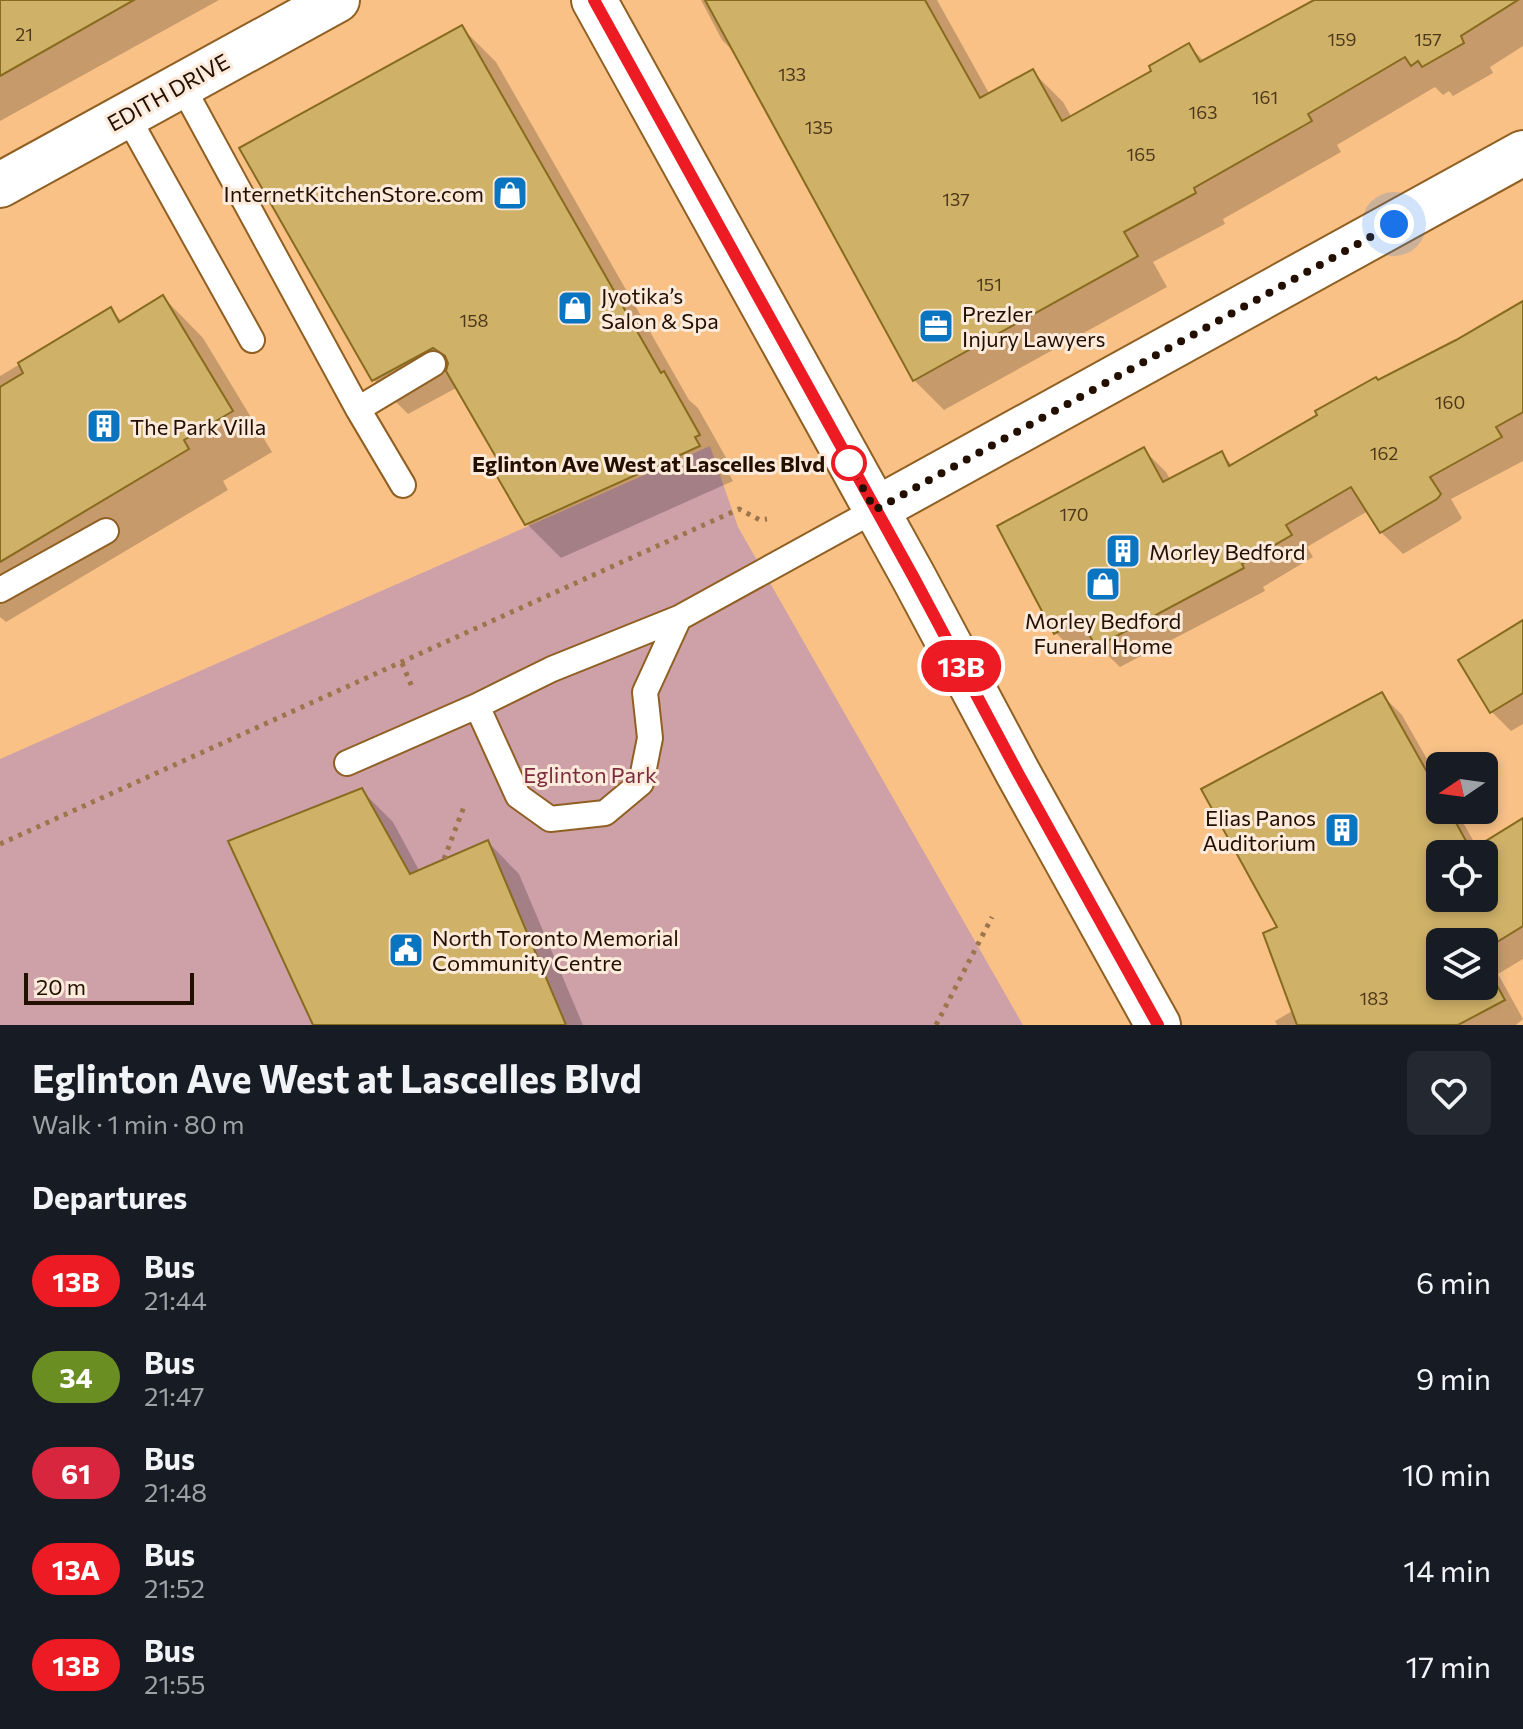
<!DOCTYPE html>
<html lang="en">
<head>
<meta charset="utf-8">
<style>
  :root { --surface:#171b24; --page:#242831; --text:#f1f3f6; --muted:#9ea1a6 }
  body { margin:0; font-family:Commissioner,sans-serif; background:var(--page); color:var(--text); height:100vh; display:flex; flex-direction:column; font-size:30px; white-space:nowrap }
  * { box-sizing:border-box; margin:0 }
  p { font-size:26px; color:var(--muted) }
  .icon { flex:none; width:44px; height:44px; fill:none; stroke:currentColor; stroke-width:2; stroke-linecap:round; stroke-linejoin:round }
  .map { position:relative; height:1025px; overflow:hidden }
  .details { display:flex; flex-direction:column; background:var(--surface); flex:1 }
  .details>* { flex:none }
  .badge { padding:0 16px; border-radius:26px; font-size:28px; line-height:52px }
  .needle { width:52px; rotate:257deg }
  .buttons { position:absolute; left:1426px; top:752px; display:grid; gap:16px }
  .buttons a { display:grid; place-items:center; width:72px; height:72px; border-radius:12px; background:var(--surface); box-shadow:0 4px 12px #0003; font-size:40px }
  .scale { position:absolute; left:24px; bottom:20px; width:170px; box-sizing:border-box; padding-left:8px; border:4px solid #230f00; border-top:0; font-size:22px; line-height:28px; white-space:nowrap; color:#230f00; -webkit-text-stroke:6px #fcebda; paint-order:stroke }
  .you { position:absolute; width:40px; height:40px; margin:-20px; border:6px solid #fff; border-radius:50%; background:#1a73e8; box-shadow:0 0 0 12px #1a73e833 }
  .map>.badge { position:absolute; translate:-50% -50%; box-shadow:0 0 0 4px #fff }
  h2 { padding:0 32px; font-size:30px; line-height:72px }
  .round { display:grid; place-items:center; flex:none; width:84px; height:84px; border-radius:12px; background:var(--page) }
  .overview { display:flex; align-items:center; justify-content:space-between; height:136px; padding:0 32px }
  h1 { font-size:38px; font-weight:700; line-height:60px }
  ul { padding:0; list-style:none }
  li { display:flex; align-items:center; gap:24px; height:96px; padding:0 32px }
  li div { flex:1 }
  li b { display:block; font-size:30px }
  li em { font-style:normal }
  li .badge { min-width:88px; font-weight:700; text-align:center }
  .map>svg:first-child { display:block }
  .green { fill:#cea1a8 }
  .shadow { fill:#0003; fill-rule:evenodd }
  .building { fill:#cfb168; stroke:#876b1e; stroke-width:2; fill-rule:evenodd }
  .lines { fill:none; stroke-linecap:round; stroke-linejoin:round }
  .lane-casing { stroke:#905f22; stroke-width:28 }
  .street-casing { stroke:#905f22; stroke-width:48 }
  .primary-casing { stroke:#905f22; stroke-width:48 }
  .path { stroke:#9d754d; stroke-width:5; stroke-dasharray:4 6; stroke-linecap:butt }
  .lane { stroke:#fff; stroke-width:24 }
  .street { stroke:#fff; stroke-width:44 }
  .primary { stroke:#fff; stroke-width:44 }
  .line-casing { stroke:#fff; stroke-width:18 }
  .line { stroke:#ed1c24; stroke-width:12 }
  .walk { stroke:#230f00; stroke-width:8; stroke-dasharray:0 14.4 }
  .stop-dot { fill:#fff; stroke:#ed1c24; stroke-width:4 }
  .labels { text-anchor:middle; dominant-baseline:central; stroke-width:6; stroke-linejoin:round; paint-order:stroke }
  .number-label { font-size:18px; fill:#4e381a }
  .street-label { font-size:22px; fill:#230f00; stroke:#fcebda }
  .poi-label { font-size:22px; fill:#230f00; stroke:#fcebda; text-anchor:start }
  .stop-label { font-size:22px; font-weight:bold; fill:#230f00; stroke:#fcebda; text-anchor:end }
  .park-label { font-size:22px; fill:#7c2a3f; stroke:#fcebda }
</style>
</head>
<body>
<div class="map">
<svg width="1523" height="1025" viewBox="0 0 1523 1025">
  <rect width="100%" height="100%" fill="#f9c186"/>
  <path class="green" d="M710,446L738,527L1023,1025H0V759Z"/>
  <path class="shadow" d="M0,0H219L0,121Z
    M701,0H937L990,95L1032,71L1063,102L1072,118L1154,71L1189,46L1204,61L1318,0H1523V46L1490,67L1493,73L1453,96L1449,91L1443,95L1435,87L1337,145L1341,152L1223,219L1225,224L1153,262L1167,287L944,410L914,380L739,57L722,40Z
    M462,28L496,62L689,400L698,408L733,470L728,472L733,481L561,558L527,524L503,465L458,387L408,414L373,379Z
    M163,297L203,338L272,452L223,481L228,490L6,622L0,617V376L110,310L123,322Z
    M1523,302V461L1451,499L1462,518L1459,521L1403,554L1381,532L1368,511L1307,547L1313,557L1263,587L1265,591L1120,667L1097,645L1078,655L1056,633L1144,450L1166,472L1171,481L1222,454L1233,466Z
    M1523,630V724L1511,731L1492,712L1460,661Z
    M1381,694L1402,715L1440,782V810H1456L1478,849L1523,820V959L1498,974L1523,1019L1516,1025H1277L1275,1021L1294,1010L1280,928ZM1440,854H1484V898H1440ZM1440,942H1484V986H1440Z
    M361,790L393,822L420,872L488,842L519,874L583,1025H315Z"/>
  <path class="building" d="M0,0H134L0,76Z
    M705,0H925L980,98L1033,69L1062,121L1151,71L1149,66L1189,43L1200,62L1314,0H1518L1461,36L1464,43L1422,67L1418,61L1411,66L1405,57L1308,114L1312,121L1194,188L1196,193L1124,232L1138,256L913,381Z
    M462,25L661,373L664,371L700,435L695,437L700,446L525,525L492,468L500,464L446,371L448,363L445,356L433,348L372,381L239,148Z
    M163,295L233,411L184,440L189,449L0,562V387L23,373L18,363L111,307L119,322Z
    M1523,301V412L1496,427L1502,437L1430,477L1441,494L1437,499L1380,533L1351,487L1286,525L1292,535L1242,564L1244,568L1096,647L1081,620L1054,634L997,526L1144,447L1163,482L1222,451L1229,466L1317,415L1315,411L1376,377L1378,380L1456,340Z
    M1523,620V693L1490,713L1458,660Z
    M1382,692L1440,795V810H1449L1471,850L1523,818V926L1484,950V942H1440V986H1484V962L1505,1000L1458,1025H1297L1263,933L1277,927L1201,789ZM1440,854H1484V898H1440Z
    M362,788L410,874L488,840L566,1025H313L228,841Z"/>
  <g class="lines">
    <defs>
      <path id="lane" d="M181,84L358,409L403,485
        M126,114L252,340
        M358,409L433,364
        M0,590L106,531
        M477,706L518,796L550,819L605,813L641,783L650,738L645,692L679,618
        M347,763L477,706L552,669L679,618L875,510"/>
      <path id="street" d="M0,185L337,0
        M875,510L1523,153"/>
      <path id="primary" d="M594,0L914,578L1018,773L1158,1025"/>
    </defs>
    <use href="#lane" class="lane-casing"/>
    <use href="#street" class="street-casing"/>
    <use href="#primary" class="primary-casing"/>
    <path class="path" d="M402,663L412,687
      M0,844L739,509L760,520L767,519
      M444,859L465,804
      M936,1025L992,917"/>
    <use href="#lane" class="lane"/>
    <use href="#street" class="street"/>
    <use href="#primary" class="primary"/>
  </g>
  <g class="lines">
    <defs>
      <path id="line" d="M594,0L914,578L1018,773L1158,1025"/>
    </defs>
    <use href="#line" class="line-casing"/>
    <use href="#line" class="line"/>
    <path class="walk" d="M849,463L875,510L1394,224"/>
  </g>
  <defs>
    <symbol id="shop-square" viewBox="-11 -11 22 22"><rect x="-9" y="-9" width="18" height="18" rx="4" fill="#0974bf" stroke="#fcebda"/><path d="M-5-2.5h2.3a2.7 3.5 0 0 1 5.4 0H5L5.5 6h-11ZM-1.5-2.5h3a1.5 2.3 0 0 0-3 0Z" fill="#fff"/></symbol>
    <symbol id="office-square" viewBox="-11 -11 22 22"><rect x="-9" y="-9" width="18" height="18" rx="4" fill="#0974bf" stroke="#fcebda"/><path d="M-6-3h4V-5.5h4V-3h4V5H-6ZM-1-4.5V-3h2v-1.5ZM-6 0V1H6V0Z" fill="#fff"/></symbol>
    <symbol id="building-square" viewBox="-11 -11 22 22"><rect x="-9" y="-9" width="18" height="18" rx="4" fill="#0974bf" stroke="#fcebda"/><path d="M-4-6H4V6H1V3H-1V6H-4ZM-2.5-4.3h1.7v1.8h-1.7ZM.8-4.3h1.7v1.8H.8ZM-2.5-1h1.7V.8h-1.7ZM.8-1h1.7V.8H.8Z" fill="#fff"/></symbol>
    <symbol id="civic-square" viewBox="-11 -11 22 22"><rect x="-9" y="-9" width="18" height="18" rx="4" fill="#0974bf" stroke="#fcebda"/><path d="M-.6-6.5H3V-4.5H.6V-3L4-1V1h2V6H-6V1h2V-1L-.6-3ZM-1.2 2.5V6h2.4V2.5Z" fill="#fff"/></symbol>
  </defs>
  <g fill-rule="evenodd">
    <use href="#shop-square" x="490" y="173" width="40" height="40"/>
    <use href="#shop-square" x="555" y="288" width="40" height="40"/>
    <use href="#office-square" x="916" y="306" width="40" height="40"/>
    <use href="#building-square" x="84" y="406" width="40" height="40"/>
    <use href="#building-square" x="1103" y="531" width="40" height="40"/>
    <use href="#shop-square" x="1083" y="564" width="40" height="40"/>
    <use href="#building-square" x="1322" y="810" width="40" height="40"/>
    <use href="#civic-square" x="386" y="930" width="40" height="40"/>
  </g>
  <circle class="stop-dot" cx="849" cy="463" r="16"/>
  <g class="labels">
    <g class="number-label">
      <text x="24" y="34">21</text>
      <text x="1342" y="39">159</text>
      <text x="1428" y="39">157</text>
      <text x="792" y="74">133</text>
      <text x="1265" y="97">161</text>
      <text x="1203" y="112">163</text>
      <text x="819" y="127">135</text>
      <text x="1141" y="154">165</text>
      <text x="956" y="199">137</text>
      <text x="989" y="284">151</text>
      <text x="474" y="320">158</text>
      <text x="1450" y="402">160</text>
      <text x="1384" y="453">162</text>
      <text x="1074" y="514">170</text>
      <text x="1374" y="998">183</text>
    </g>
    <g class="street-label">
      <text transform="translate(168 92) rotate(-29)">EDITH DRIVE</text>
    </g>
    <g class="poi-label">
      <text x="484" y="193" text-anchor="end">InternetKitchenStore.com</text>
      <text x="601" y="295">Jyotika’s<tspan x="601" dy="25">Salon &amp; Spa</tspan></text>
      <text x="962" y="313">Prezler<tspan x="962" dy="25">Injury Lawyers</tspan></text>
      <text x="130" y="426">The Park Villa</text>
      <text x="1149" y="551">Morley Bedford</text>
      <text x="1103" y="620" text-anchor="middle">Morley Bedford<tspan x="1103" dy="25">Funeral Home</tspan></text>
      <text x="1316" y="817" text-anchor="end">Elias Panos<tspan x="1316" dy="25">Auditorium</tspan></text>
      <text x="432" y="937">North Toronto Memorial<tspan x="432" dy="25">Community Centre</tspan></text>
    </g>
    <g class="stop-label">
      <text x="825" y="463">Eglinton Ave West at Lascelles Blvd</text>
    </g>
    <g class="park-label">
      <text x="590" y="774">Eglinton Park</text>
    </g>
  </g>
</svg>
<div class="buttons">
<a><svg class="needle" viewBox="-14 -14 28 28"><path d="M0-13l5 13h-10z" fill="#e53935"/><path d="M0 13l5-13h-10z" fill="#9ea1a6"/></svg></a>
<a><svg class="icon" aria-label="locate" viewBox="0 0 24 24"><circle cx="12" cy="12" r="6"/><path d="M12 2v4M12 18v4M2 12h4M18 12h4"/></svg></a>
<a><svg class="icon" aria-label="layers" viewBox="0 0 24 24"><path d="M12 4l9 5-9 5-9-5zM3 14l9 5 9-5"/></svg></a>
</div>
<div class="scale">20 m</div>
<div class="you" style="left:1394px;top:224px"></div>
<b class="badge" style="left:961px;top:666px;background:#ed1c24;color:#fff">13B</b>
</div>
<section class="details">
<div class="overview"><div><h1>Eglinton Ave West at Lascelles Blvd</h1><p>Walk · 1 min · 80 m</p></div><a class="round"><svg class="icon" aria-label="heart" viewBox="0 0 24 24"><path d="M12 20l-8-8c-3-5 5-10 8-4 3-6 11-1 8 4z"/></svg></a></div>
<h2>Departures</h2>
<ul>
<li><span class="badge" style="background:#ed1c24;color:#fff">13B</span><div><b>Bus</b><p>21:44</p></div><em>6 min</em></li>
<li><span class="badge" style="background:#6b8e23;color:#fff">34</span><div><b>Bus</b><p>21:47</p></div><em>9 min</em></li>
<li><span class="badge" style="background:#d7263d;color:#fff">61</span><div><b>Bus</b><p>21:48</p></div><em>10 min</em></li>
<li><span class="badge" style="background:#ed1c24;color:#fff">13A</span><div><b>Bus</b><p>21:52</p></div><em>14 min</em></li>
<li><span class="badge" style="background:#ed1c24;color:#fff">13B</span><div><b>Bus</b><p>21:55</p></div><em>17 min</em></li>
</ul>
</section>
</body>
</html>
